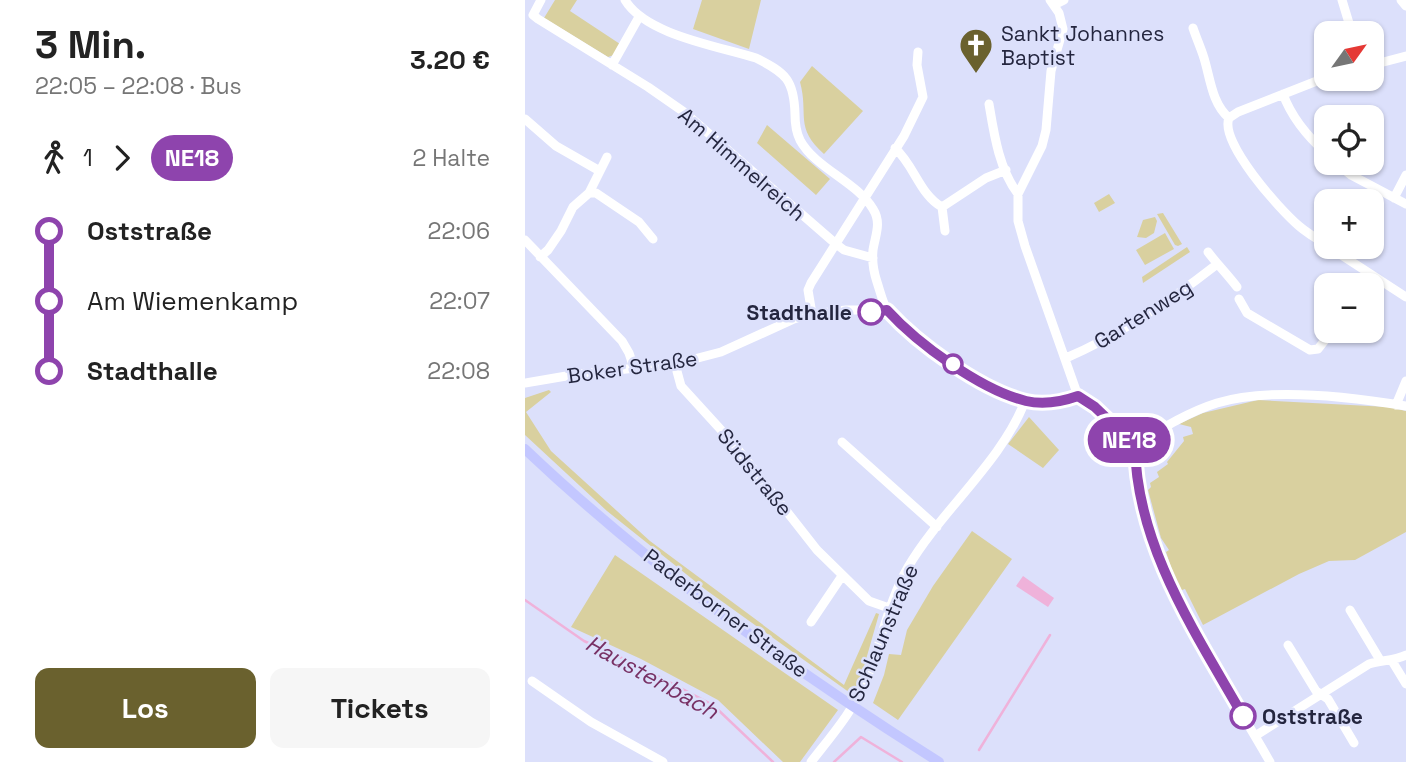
<!DOCTYPE html>
<html lang="de">
<head>
<meta charset="utf-8">
<style>
  :root { --surface:#fff; --page:#f6f6f6; --text:#222; --muted:#767676; --accent:#6a612e }
  body { margin:0; font-family:"Space Grotesk",sans-serif; background:var(--page); color:var(--text); height:100vh; display:flex; flex-direction:column; font-size:26px; white-space:nowrap }
  * { box-sizing:border-box; margin:0 }
  p { font-size:23px; color:var(--muted) }
  .icon { flex:none; width:38px; height:38px; fill:none; stroke:currentColor; stroke-width:2; stroke-linecap:round; stroke-linejoin:round }
  .map { position:relative; flex:1; overflow:hidden }
  .drawer { display:flex; flex-direction:column; background:var(--surface); width:525px }
  .drawer>* { flex:none }
  .badge { padding:0 14px; border-radius:23px; font-size:24px; line-height:46px }
  .needle { width:46px; rotate:57deg }
  .buttons { position:absolute; left:789px; top:21px; display:grid; gap:14px }
  .buttons a { display:grid; place-items:center; width:70px; height:70px; border-radius:14px; background:var(--surface); box-shadow:0 2px 5px #0004; font-size:35px }
  .map>.badge { position:absolute; translate:-50% -50%; box-shadow:0 0 0 4px #fff }
  .legs { display:flex; align-items:center; gap:10px; height:77px; padding:0 35px; font-size:23px }
  .legs p { margin-inline-start:auto }
  .headline { display:flex; align-items:center; justify-content:space-between; height:119px; padding:0 35px }
  h1 { font-size:38px; font-weight:800; line-height:52px }
  .primary-button { display:flex; gap:14px; margin-top:auto; padding:14px 35px }
  .primary-button a { flex:1; height:80px; border-radius:14px; background:var(--accent); color:#fff; font-size:28px; font-weight:800; line-height:80px; text-align:center }
  .primary-button a+a { background:var(--page); color:var(--text) }
  ul { padding:0 35px; list-style:none }
  li { display:flex; align-items:center; gap:24px; height:70px; font-size:26px }
  li i { display:grid; place-items:center; width:10px; height:100%; margin:0 9px; background:currentColor }
  li i::after { content:''; width:18px; height:18px; margin:-9px; border:5px solid; border-radius:50%; background:var(--surface) }
  li p { margin-inline-start:auto }
  li:first-child i { background:linear-gradient(#0000 50%,currentColor 0) }
  li:last-child i { background:linear-gradient(currentColor 50%,#0000 0) }
  main { display:flex; flex:1; min-height:0 }
  .map>svg:first-child { display:block }
  .green { fill:#d9d09f }
  .water { fill:#efb2da }
  .lines { fill:none; stroke-linecap:round; stroke-linejoin:round }
  .stream { stroke:#efb2da; stroke-width:2.5 }
  .minor { stroke:#fff; stroke-width:9 }
  .major { stroke:#c3c7ff; stroke-width:10 }
  .line-1-casing { stroke:#fff; stroke-width:16 }
  .line-1 { stroke:#8e44ad; stroke-width:10 }
  .stop-1-dot { fill:#fff; stroke:#8e44ad; stroke-width:3.5 }
  .labels { text-anchor:middle; dominant-baseline:central; stroke-width:5; stroke-linejoin:round; paint-order:stroke }
  .poi-label { font-size:21px; fill:#24263f; stroke:#dce0fb; text-anchor:start }
  .street-label { font-size:21px; fill:#24263f; stroke:#dce0fb }
  .stop-label { font-size:21px; font-weight:bold; fill:#24263f; stroke:#dce0fb; text-anchor:end }
  .water-label { font-size:23px; font-style:italic; fill:#783165; stroke:#dce0fb }
</style>
</head>
<body>
<main>
<section class="drawer">
<div class="headline"><div><h1>3 Min.</h1><p>22:05 – 22:08 · Bus</p></div><b>3.20 €</b></div>
<div class="legs"><svg class="icon" aria-label="walk" viewBox="0 0 24 24"><circle cx="13" cy="4" r="2"/><path d="M13 8l-2 6 4 7M11 14l-3 7M7 12l3-4h3l4 4"/></svg>1<svg class="icon" aria-label="forward" viewBox="0 0 24 24"><path d="M9 5l7 7-7 7"/></svg><b class="badge" style="background:#8e44ad;color:#fff">NE18</b><p>2 Halte</p></div>
<ul>
<li><i style="color:#8e44ad"></i><b>Oststraße</b><p>22:06</p></li>
<li><i style="color:#8e44ad"></i><span>Am Wiemenkamp</span><p>22:07</p></li>
<li><i style="color:#8e44ad"></i><b>Stadthalle</b><p>22:08</p></li>
</ul>
<div class="primary-button"><a>Los</a><a>Tickets</a></div>
</section>
<div class="map">
<svg width="881" height="762" viewBox="0 0 881 762">
  <rect width="100%" height="100%" fill="#dce0fb"/>
  <path class="green" d="M30,0H52L45,11L95,44L89,55L83,57L19,18Z
    M177,0H236L224,49L168,29Z
    M287,66L338,111L299,154C269,127 284,115 275,82Z
    M242,125L305,179L291,195L232,143Z
    M584,194L590,203L574,212L569,203Z
    M638,213L657,244L653,246L650,245L632,214Z
    M630,217L632,221L629,233L621,238L612,237L618,220Z
    M640,233L649,249L620,265L611,250Z
    M662,247L665,252L618,283L617,277Z
    M24,390L26,392L1,412L26,451L125,541L319,685L351,613L354,614L336,677L328,695L181,590L82,511L0,435V398Z
    M733,400L863,407L881,411V532L830,560L804,561L774,574L678,625L660,589L654,591L641,552L644,550L636,538L623,490L626,487L625,483L634,477L632,472L643,464L642,462L659,441L658,437L668,434L666,427L654,424L678,413Z
    M504,417L534,450L518,468L483,444Z
    M447,531L487,559L373,720L348,703L359,675L364,654L376,655L382,630L408,586Z
    M90,555L313,710L275,762H258L193,700L116,659L46,627Z"/>
  <path class="water" d="M498,576L529,598L523,607L491,586Z"/>
  <g class="lines">
    <path class="stream" d="M0,600L59,641L110,664L188,705L248,762
      M454,750L525,635
      M309,762L336,737L377,762"/>
    <path class="minor" d="M16,0L8,15L13,19L123,87L159,112L311,244L319,250L348,258
      M100,0C121,35 193,46 231,58C261,73 269,80 270,114C270,122 271,132 275,140C290,168 332,182 348,209C357,223 350,236 348,250C347,260 349,273 352,282C355,291 358,304 363,312C383,340 467,393 501,401C520,405 536,402 553,396
      M525,0L534,13L538,29L526,71L521,130L517,146L493,194V221L500,246L553,396L570,407L610,445C611,562 690,664 745,762
      M817,0L827,33
      M876,0L881,6
      M529,5L539,0
      M668,28C671,37 675,46 678,55C685,75 686,103 704,118C694,142 755,210 774,226C782,233 792,239 802,245
      M87,65L114,17
      M847,65L881,56
      M758,94C766,116 784,138 802,154
      M464,104C469,134 474,169 493,194
      M704,118L713,112L802,77
      M0,119L31,146L73,170
      M370,148C389,165 395,195 417,207L420,231
      M811,163L826,175L881,204
      M64,193H71L114,222L128,239
      M869,198L881,175
      M417,207L461,178L481,170
      M0,240L97,341L104,353L109,368
      M804,247L881,297
      M683,252C692,264 702,274 712,287
      M15,257L23,250L36,231L48,207L64,193L82,157
      M837,285L844,274
      M714,299L722,313L785,350L793,349L807,331
      M287,314L283,290L286,283L379,136L398,97L392,65L393,52
      M541,358C595,335 645,301 691,265
      M150,364L156,386L208,443L292,550L344,601L364,608
      M0,383L53,374L150,364L196,352L269,319L287,314L321,310H362
      M871,405L881,381
      M317,442L412,527
      M610,445C636,429 663,412 692,403C744,387 827,397 881,406
      M825,610L855,660
      M286,622L317,576
      M763,645L791,691L803,699L829,743
      M867,661L881,684
      M7,681L66,722L138,762
      M730,736L844,664C857,660 868,661 881,655
      M286,762C307,735 329,710 342,678C357,641 363,602 383,567C415,512 478,460 500,401"/>
    <path class="major" d="M0,449C125,568 268,670 414,762"/>
  </g>
  <g class="lines">
    <defs>
      <path id="line-1" d="M346,312L362,310C393,344 456,390 501,401C519,405 536,402 553,396L570,407L610,445C611,545 670,632 718,716"/>
    </defs>
    <use href="#line-1" class="line-1-casing"/>
    <use href="#line-1" class="line-1"/>
  </g>
  <defs>
    <symbol id="church-pin" viewBox="-11 -11 22 30"><path d="M0 17L-7.5 6A9.5 9.5 0 1 1 7.5 6Z" fill="#6a612e" stroke="#dce0fb"/><path d="M-1.2-6h2.4v3.5h3.3v2.4h-3.3V6h-2.4V-.1h-3.3v-2.4h3.3Z" fill="#fff"/></symbol>
  </defs>
  <g fill-rule="evenodd">
    <use href="#church-pin" x="432" y="26" width="38" height="52"/>
  </g>
  <g class="stop-1-dot">
    <circle cx="346" cy="312" r="12"/>
    <circle cx="428" cy="364" r="9"/>
    <circle cx="718" cy="716" r="12"/>
  </g>
  <g class="labels">
    <g class="poi-label">
      <text x="476" y="33">Sankt Johannes<tspan x="476" dy="24">Baptist</tspan></text>
    </g>
    <g class="street-label">
      <text transform="translate(217 164) rotate(41)">Am Himmelreich</text>
      <text transform="translate(618 314) rotate(-32)">Gartenweg</text>
      <text transform="translate(107 367) rotate(-8)">Boker Straße</text>
      <text transform="translate(230 472) rotate(51)">Südstraße</text>
      <text transform="translate(201 613) rotate(37)">Paderborner Straße</text>
      <text transform="translate(358 633) rotate(-67)">Schlaunstraße</text>
    </g>
    <g class="stop-label">
      <text x="327" y="312">Stadthalle</text>
      <text x="737" y="716" text-anchor="start">Oststraße</text>
    </g>
    <g class="water-label">
      <text transform="translate(127 677) rotate(29)">Haustenbach</text>
    </g>
  </g>
</svg>
<div class="buttons">
<a><svg class="needle" viewBox="-14 -14 28 28"><path d="M0-13l5 13h-10z" fill="#e53935"/><path d="M0 13l5-13h-10z" fill="#767676"/></svg></a>
<a><svg class="icon" aria-label="locate" viewBox="0 0 24 24"><circle cx="12" cy="12" r="6"/><path d="M12 2v4M12 18v4M2 12h4M18 12h4"/></svg></a>
<a>+</a>
<a>−</a>
</div>
<b class="badge" style="left:604px;top:440px;background:#8e44ad;color:#fff">NE18</b>
</div>
</main>
</body>
</html>
